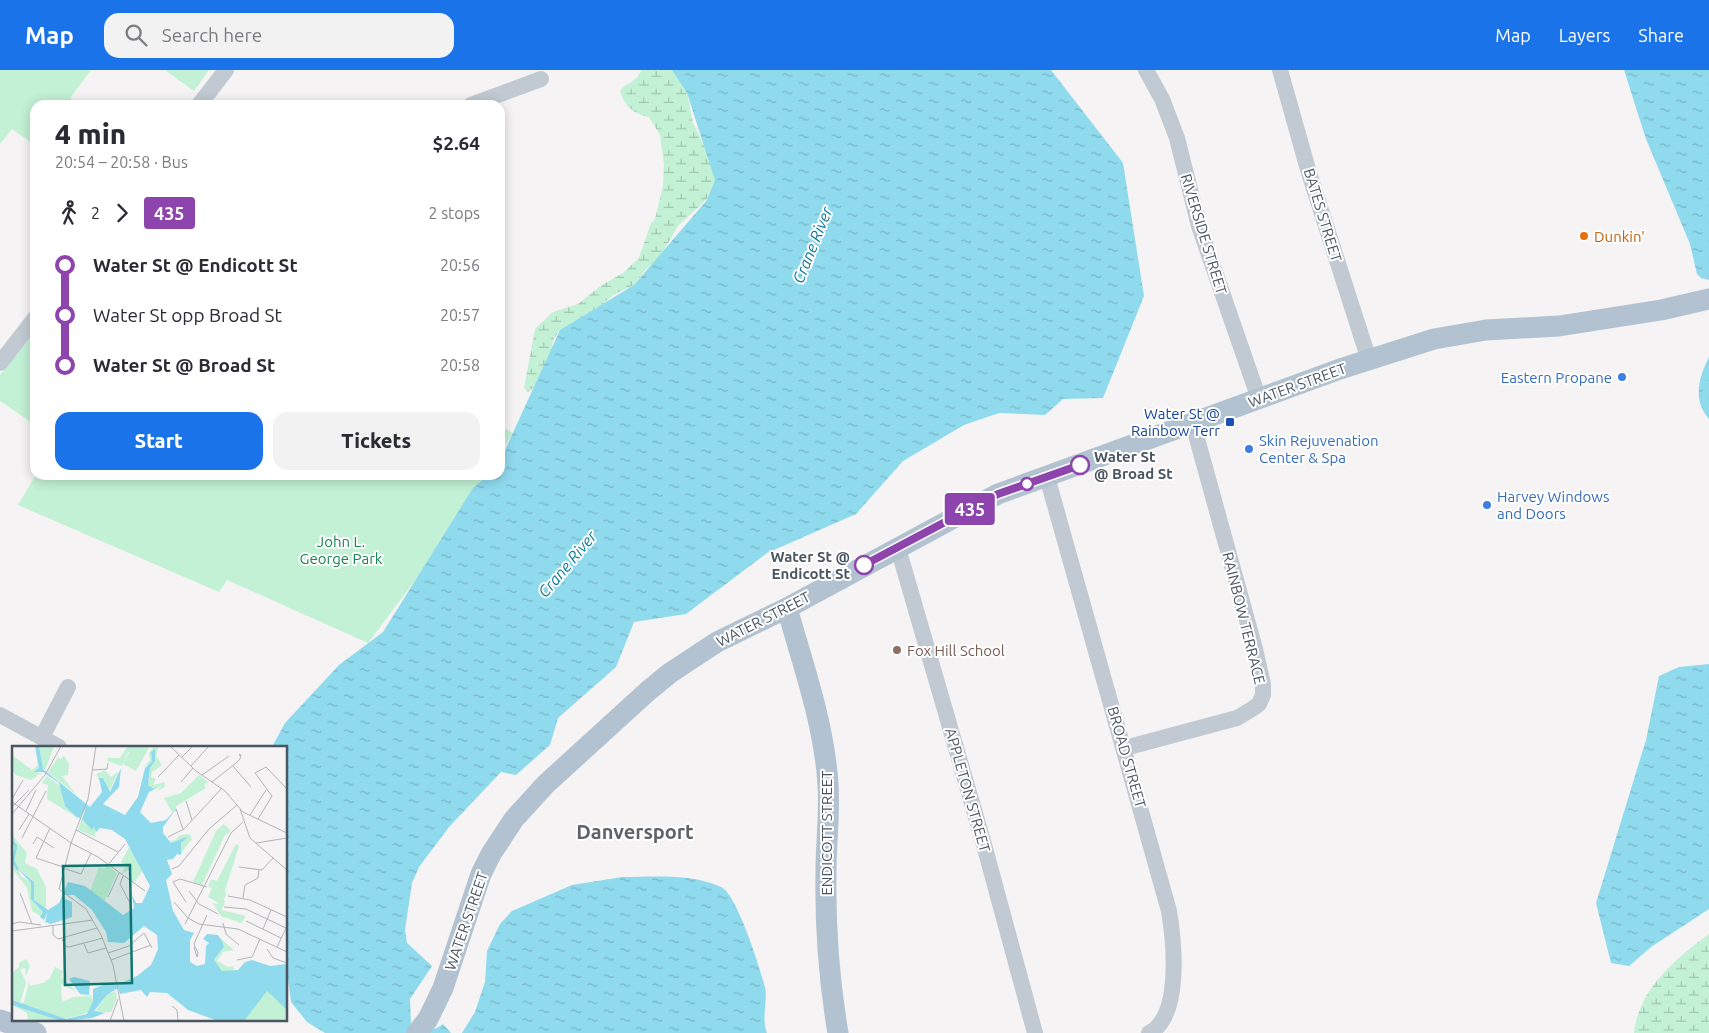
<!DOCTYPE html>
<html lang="en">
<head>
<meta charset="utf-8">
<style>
  :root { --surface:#fff; --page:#f2f2f3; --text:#2b2b33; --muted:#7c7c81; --accent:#1a73e8 }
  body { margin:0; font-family:Ubuntu,sans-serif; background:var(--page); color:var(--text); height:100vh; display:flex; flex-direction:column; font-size:19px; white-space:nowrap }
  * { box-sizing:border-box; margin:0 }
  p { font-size:16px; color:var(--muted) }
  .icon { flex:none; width:28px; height:28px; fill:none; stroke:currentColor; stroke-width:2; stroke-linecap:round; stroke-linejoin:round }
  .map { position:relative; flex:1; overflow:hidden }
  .sheet { position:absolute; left:30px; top:30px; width:475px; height:380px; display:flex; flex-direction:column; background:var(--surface); border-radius:15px; box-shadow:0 2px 12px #0003 }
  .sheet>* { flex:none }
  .badge { padding:0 10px; border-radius:4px; font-size:18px; line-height:32px }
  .map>.badge { position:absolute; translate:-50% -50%; box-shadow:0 0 0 2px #fff }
  .legs { display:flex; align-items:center; gap:8px; height:55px; padding:0 25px; font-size:16px }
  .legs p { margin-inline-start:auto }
  .overview { display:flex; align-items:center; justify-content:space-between; height:85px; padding:0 25px }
  h1 { font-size:28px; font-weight:800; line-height:38px }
  .action { display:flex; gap:10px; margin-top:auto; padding:10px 25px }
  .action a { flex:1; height:58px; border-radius:15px; background:var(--accent); color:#fff; font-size:20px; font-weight:800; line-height:58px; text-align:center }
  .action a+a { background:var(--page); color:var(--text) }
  ul { padding:0 25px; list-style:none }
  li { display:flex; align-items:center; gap:18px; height:50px; font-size:19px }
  li i { display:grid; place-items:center; width:8px; height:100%; margin:0 6px; background:currentColor }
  li i::after { content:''; width:12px; height:12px; margin:-6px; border:4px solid; border-radius:50%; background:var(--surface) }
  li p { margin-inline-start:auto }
  li:first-child i { background:linear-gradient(#0000 50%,currentColor 0) }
  li:last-child i { background:linear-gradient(currentColor 50%,#0000 0) }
  header { display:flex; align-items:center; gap:30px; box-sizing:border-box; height:70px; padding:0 25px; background:var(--accent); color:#fff }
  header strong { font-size:24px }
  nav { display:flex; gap:28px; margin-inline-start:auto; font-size:18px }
  .search { width:350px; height:45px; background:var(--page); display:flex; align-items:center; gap:12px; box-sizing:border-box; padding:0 18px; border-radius:15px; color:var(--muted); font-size:19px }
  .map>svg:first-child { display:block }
  .wetland { fill:url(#wetland-marsh) }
  .park { fill:#c3f1d5 }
  .water { fill:url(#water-ripples) }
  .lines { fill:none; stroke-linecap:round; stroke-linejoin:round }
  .minor { stroke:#c1cad2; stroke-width:16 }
  .major { stroke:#b3c2d1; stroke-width:21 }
  .line-1-casing { stroke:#fff; stroke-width:11 }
  .line-1 { stroke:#8e44ad; stroke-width:8 }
  .food-dot { fill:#e8710a; stroke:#fff; stroke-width:2 }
  .shop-dot { fill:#3f7fe0; stroke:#fff; stroke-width:2 }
  .transit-dot { fill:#1a4fb4; stroke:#fff; stroke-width:2 }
  .stop-1-dot { fill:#fff; stroke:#8e44ad; stroke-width:2.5 }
  .education-dot { fill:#8d6e63; stroke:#fff; stroke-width:2 }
  .labels { text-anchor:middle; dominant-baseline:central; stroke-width:4; stroke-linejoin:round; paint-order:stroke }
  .street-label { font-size:15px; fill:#4a5661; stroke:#fff }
  .food-label { font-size:15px; fill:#c56008; stroke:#fff; text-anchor:start }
  .shop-label { font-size:15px; fill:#366cbe; stroke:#fff; text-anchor:start }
  .transit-label { font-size:15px; fill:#164399; stroke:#fff; text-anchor:end }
  .stop-label { font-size:15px; font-weight:bold; fill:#4a5661; stroke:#fff; text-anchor:start }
  .park-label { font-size:15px; fill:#17864f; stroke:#fff }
  .education-label { font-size:15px; fill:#785e54; stroke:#fff; text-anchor:start }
  .water-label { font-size:16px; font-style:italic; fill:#0c7c9b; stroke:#fff }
  .district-label { font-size:20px; font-weight:bold; fill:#5f6368; stroke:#fff }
  .inset-river { fill:none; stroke:#90daee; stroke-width:2.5 }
  .inset-road { fill:none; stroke:#b1b4b9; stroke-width:1 }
  .view { fill:#0f766e; fill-opacity:0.15; stroke:#0f766e; stroke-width:2.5 }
  .inset-edge { fill:none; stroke:#4a5661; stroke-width:2.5 }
</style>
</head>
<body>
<header>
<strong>Map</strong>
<div class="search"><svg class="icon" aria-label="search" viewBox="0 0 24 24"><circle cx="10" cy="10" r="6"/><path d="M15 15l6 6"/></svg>Search here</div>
<nav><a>Map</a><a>Layers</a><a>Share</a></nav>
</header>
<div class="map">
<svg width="1709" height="963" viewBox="0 0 1709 963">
  <defs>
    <pattern id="wetland-marsh" width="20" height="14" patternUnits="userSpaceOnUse" patternTransform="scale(1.25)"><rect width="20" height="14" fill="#c3f1d5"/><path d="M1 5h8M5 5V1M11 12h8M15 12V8" fill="none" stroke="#a0c6b0"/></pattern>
    <pattern id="water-ripples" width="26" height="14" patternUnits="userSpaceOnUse" patternTransform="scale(1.25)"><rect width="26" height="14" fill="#90daee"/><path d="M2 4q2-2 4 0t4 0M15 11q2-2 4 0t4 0" fill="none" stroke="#78b4c4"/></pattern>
  </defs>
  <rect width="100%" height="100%" fill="#f5f3f3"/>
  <path class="wetland" d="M641,0H673L687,23L693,53L712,91L715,110L710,126L678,156L659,189L646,199L634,215L613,225L603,234L560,260L553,270L550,293L536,316L528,322L524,318L535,259L553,242L578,234L602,215L623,203L639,188L651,153L655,149L663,116L664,94L660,65L649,47C634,44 624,36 620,21C626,12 637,13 641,0Z
    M1709,864V963H1634C1639,919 1675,889 1709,864Z"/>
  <path class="park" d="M0,0H91L70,28L78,35H35V75L12,59L0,74Z
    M165,0H209L194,21Z
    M35,262V355L0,331V305Z
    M500,356L513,363L500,383Z
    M36,405H486L444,472L368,573L227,510L219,522L18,435Z"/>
  <path class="water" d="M672,0H1051L1123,93L1144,226L1103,328L1063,329L1045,345L999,343L964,355L903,391L856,444L767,483L686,544L634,552L616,597L558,648L550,675L516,705L501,702L449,757L419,797L412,813L405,860L407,873L432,896L410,929L411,954C422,958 433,963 443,954L451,963H325L307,952L291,932L286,895V677H272L285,653L339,595L383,562L473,418L489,405H500V391L560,260L634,215L707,130L715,110L687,23Z
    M1624,0H1709V210L1701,208L1697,204L1690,174L1646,69Z
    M1709,287V349C1692,330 1699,307 1709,287Z
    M1709,594V839L1651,877L1629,896L1611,893L1596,833L1646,670L1659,606L1679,597Z
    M622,807C654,807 691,803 721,817C737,824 760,898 765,917C768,932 761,948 767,963H462L475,942L485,912L487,881L500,854L512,841L572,815Z"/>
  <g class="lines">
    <path class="minor" d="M1146,0L1162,29L1177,68L1199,156L1259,329
      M1280,0L1309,103L1369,290
      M199,35L226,0
      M471,35L541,9
      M0,293L35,248
      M1047,407L1169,841C1174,871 1182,947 1149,963
      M898,478L983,771L1035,963
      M0,645L59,677
      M42,667L68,617
      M1125,678L1237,648L1252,639L1259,634L1263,625V614L1255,579L1193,354"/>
    <path class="major" d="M787,538C803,595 824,653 828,714C830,743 826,772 826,801C825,855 829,910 838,963
      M0,950L36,963
      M417,963L428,949L443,918L481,804L491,784L514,749L546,714L648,621L670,603L717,572L787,538L998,424L1340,299L1434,269L1486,260L1559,256L1661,240L1709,229"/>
  </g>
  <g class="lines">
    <defs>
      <path id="line-1" d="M864,495L998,424L1080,395"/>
    </defs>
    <use href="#line-1" class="line-1-casing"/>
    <use href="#line-1" class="line-1"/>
  </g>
  <circle class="food-dot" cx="1584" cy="166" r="5"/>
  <g class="shop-dot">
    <circle cx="1622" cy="307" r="5"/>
    <circle cx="1249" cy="379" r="5"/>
    <circle cx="1487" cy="435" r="5"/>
  </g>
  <rect class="transit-dot" x="1225" y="347" width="10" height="10" rx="2.5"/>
  <g class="stop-1-dot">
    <circle cx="1080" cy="395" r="9"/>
    <circle cx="1027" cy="414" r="6"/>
    <circle cx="864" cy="495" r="9"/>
  </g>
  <circle class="education-dot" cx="897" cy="580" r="5"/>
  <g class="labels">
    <g class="street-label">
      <text transform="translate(1323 145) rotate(73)">BATES STREET</text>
      <text transform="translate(1204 164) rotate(73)">RIVERSIDE STREET</text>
      <text transform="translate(1297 315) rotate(-20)">WATER STREET</text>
      <text transform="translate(1244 548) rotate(76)">RAINBOW TERRACE</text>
      <text transform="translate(763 549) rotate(-27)">WATER STREET</text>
      <text transform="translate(1127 687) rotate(74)">BROAD STREET</text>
      <text transform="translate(968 720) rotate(74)">APPLETON STREET</text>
      <text transform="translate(826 763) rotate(-90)">ENDICOTT STREET</text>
      <text transform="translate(466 851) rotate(-71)">WATER STREET</text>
    </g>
    <g class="food-label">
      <text x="1594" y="166">Dunkin'</text>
    </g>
    <g class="shop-label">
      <text x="1612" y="307" text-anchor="end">Eastern Propane</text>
      <text x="1259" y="370">Skin Rejuvenation<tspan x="1259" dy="17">Center &amp; Spa</tspan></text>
      <text x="1497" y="426">Harvey Windows<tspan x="1497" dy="17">and Doors</tspan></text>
    </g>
    <g class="transit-label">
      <text x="1220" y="343">Water St @<tspan x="1220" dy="17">Rainbow Terr</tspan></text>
    </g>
    <g class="stop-label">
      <text x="1094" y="386">Water St<tspan x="1094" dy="17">@ Broad St</tspan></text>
      <text x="850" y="486" text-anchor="end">Water St @<tspan x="850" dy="17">Endicott St</tspan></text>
    </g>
    <g class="park-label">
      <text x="341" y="471">John L.<tspan x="341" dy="17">George Park</tspan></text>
    </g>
    <g class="education-label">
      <text x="907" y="580">Fox Hill School</text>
    </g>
    <g class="water-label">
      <text transform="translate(812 175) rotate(-68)">Crane River</text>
      <text transform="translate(567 494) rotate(-50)">Crane River</text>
    </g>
    <g class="district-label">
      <text x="635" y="761">Danversport</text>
    </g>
  </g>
  <g transform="translate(12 676)">
    <rect width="275" height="275" fill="#f5f3f3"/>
    <path d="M256,245L275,263V275H229L249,247Z" fill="#c3f1d5"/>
    <path d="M23,0L27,22L23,26L29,27L19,34L4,29L0,24V9L20,24L26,19ZM27,0L42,1L33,24L30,21ZM116,0H119L120,6H116L110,20L95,15L96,12H108ZM142,0H147L144,10L150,19L140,26L139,31L144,33L141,39L153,36L152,42L144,45L150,39L142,43L136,39L138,22L142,16L143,3L139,6L140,15L132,21L138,14L137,7ZM52,10L57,18L56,29L50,30L65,49L36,26L46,11L48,13ZM93,24L99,31L107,25L97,46L91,31L87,32L88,36L84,28ZM35,30L48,40L53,60L61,69L35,53L36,39L30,37ZM178,88L180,93L169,107V97L177,90L160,97L156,96L163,94L168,89ZM0,89L15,107L13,117L25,123L34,141V164L24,158L21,152L22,145L19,133L5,121L9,130L19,137V153L31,166L30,171L20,165L15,142L0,122ZM211,151L213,157L209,164L234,170L229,177L209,170L201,157L206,158ZM208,192L222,204L211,206L205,215L216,221L221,220L222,225H210L202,215L212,201ZM14,213L18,220L14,230L13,222L8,223L14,237L8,258L12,256L17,236L18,240L31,237L38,232L43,221L51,225L49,231L65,246L49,238L50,256L61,251L79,250L81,255L76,267L52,273L8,259L0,254V227L7,221V217ZM103,245L105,252L99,266L82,267L95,249ZM0,259L32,268L49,275H16L15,267Z" fill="#c3f1d5"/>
    <path d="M120,0H138L124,25L111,18ZM187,29L196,36L192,39L194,42L164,60L165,65L160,66L152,52L169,47ZM70,72L77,80L84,82L83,91L66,84ZM212,78L219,85L213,89L190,139L181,136L204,85ZM224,98L227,100L213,144L214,150L207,157L196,151L200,142L196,140L199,133L205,135ZM117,101L131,124L122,137L116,133L120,127L116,124L110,128L113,120L109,116ZM95,119L105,127L93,155L78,145L87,121L92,123Z" fill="#c3f1d5"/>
    <path d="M23,0H27L31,23L78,61L90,46L87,32H91L98,46L109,22L107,41L91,58L113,69L126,51L133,22L140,15L139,6L143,3V15L138,22L136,39L142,43L151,39L137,46L128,66L139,77L154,74L164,63L151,81V87L159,97L177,90L169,97V109L165,108L161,113L155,114L160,128L154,134L161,165L172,184L182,187L178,194V216L185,220L193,218L194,200L197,197L191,193L195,188L206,189L210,195L212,201L202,214L210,225L226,224L233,216L240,214L258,220L274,218L275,264L255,245L232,275H206L176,264L155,247L138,246L135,251L129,244L108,248L106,242L95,249L82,265L93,267L80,272L49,275L0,259V254L54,273L75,268L81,255V243L96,237L105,239L125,230L139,219L146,203L145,189L132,180L112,197L96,196L94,186L80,164L62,149H52L51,152L60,156V171L39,178L33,176L36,166L32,174L28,171L31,166L19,153V137L4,121L22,136V154L36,164L47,157L56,136L73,140L111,169L122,162L120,149L124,157H130L138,140L113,93L100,84L88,82L84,86L82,81L80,84L70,73L74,61L68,72L64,71L53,60L47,37L31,26H22L27,22ZM62,231L78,235L77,249L68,248L57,233Z" fill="#90daee"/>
    <path class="inset-river" d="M0,95L4,100L1,115L6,124"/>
    <path class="inset-road" d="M84,0L76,53L59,97L86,111L133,145M158,0L184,25L213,45L231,66L275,87M170,11L181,0M179,20L197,0M221,20L239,41M81,24L95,23L96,17M190,29L217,10M146,31L167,9M169,36L181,22M200,36L224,17L228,13L229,9L227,8L228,10M0,53L11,34M174,55L180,74M0,56L59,97L47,143L74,163L89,189L101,219L112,275M0,61L17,44M164,63L171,83M228,63L238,92L275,124M14,65L24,44M0,68L33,29L49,0M238,69L254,44M246,73L260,50L243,27L254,21L275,43M38,82L24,112L51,121M7,84L17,68M64,84L106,106M156,91L172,83L210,42M10,92L34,45M244,97L275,92M21,98L25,91L42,102M96,119L113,98M227,121L250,124L261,112M51,122L69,128L79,107M160,123L167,120L197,83L225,59M111,130L108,138L118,157M177,145L187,158L206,168M8,147L20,178M216,150L238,154L275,171M96,151L107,127M231,152L233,139L246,132L247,124M162,156L176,172L187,178L226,183L275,206M174,156L161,136L168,133L195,141M212,161L234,163L274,182M234,175L269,192M211,177L214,188L227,199M0,178L7,176L29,179M173,178L219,87L231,76M41,180V189L46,193L85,182M251,183L259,164M0,185L81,174M50,193L53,200L57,201L91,192M72,198L76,207L94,202M182,201L185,211L186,207L182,198L195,169M265,201L275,180M255,203L261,212L275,217M96,207L117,200L132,187L140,202M99,214L139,199M225,214L240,211L248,193M160,260L165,264L166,275M98,275L106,253"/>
    <path class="view" d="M118,119L120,237L53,239L51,120Z"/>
    <rect width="275" height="275" class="inset-edge"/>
  </g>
</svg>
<b class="badge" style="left:970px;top:439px;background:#8e44ad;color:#fff">435</b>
<section class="sheet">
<div class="overview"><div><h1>4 min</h1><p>20:54 – 20:58 · Bus</p></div><b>$2.64</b></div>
<div class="legs"><svg class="icon" aria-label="walk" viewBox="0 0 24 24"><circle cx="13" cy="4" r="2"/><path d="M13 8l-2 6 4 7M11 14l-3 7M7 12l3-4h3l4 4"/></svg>2<svg class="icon" aria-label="forward" viewBox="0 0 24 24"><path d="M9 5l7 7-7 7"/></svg><b class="badge" style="background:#8e44ad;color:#fff">435</b><p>2 stops</p></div>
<ul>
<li><i style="color:#8e44ad"></i><b>Water St @ Endicott St</b><p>20:56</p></li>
<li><i style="color:#8e44ad"></i><span>Water St opp Broad St</span><p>20:57</p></li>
<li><i style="color:#8e44ad"></i><b>Water St @ Broad St</b><p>20:58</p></li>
</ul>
<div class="action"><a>Start</a><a>Tickets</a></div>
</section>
</div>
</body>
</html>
